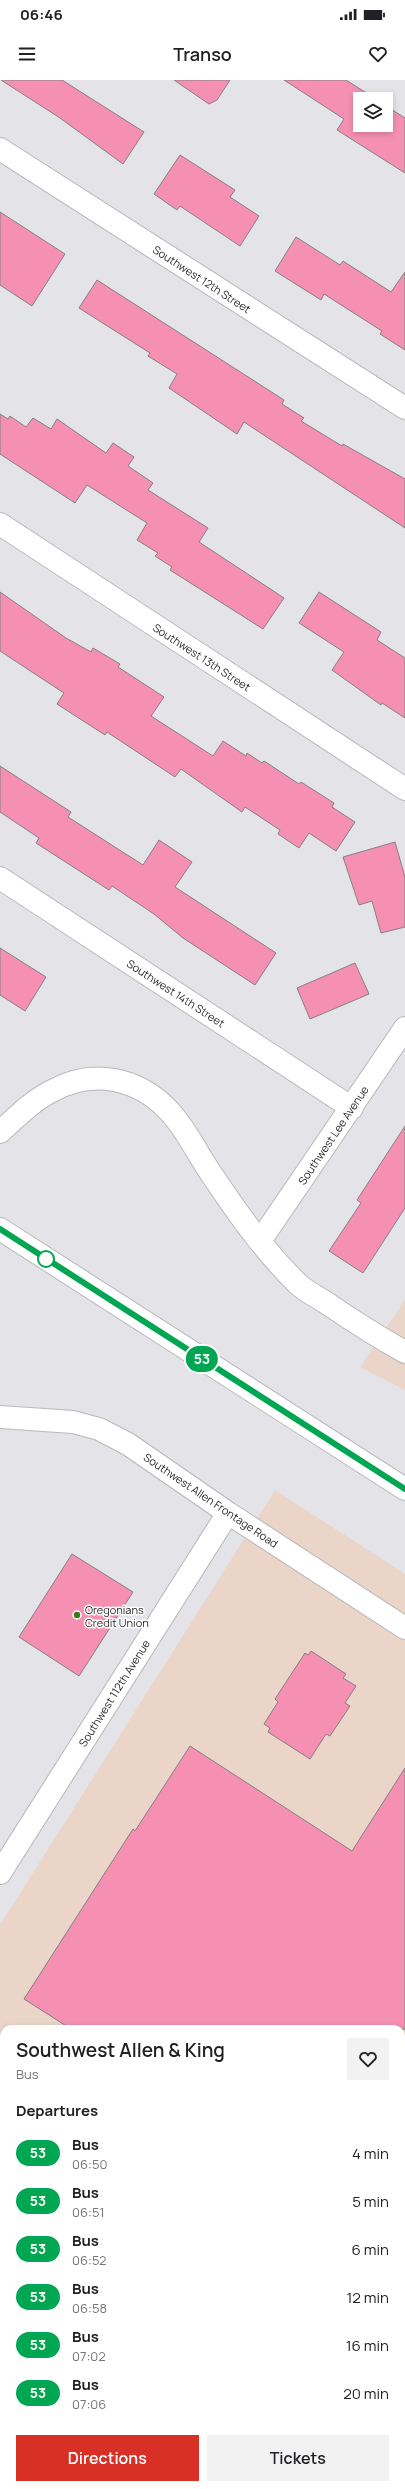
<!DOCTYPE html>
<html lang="en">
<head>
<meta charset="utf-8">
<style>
  :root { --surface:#fff; --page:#f2f2f2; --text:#202124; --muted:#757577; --accent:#d93025 }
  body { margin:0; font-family:Manrope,sans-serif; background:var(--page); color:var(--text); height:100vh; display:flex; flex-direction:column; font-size:15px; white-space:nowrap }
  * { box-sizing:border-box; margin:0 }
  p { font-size:13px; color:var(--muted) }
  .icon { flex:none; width:22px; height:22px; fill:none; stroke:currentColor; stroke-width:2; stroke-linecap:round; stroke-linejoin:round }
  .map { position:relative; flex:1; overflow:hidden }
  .details { position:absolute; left:0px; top:1945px; width:405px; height:464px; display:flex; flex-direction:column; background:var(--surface); border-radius:12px 12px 0 0; box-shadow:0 2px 6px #0003 }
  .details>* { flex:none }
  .badge { padding:0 8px; border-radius:13px; font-size:14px; line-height:26px }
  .tools { position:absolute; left:353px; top:12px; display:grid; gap:8px }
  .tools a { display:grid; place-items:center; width:40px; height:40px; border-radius:0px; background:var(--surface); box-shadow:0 2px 6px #0003; font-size:20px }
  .map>.badge { position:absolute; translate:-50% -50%; box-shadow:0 0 0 2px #fff }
  h2 { padding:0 16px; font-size:15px; line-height:36px }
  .round { display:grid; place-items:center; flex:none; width:42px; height:42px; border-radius:0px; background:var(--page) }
  .head { display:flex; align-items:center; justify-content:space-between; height:68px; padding:0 16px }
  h1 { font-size:19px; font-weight:600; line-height:30px }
  .button { display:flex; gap:8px; margin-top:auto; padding:8px 16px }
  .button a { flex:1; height:46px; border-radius:0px; background:var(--accent); color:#fff; font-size:16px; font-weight:600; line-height:46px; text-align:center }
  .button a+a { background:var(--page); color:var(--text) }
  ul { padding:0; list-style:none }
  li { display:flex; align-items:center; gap:12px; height:48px; padding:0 16px }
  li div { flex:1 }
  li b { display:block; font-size:15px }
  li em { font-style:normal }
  li .badge { min-width:44px; font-weight:700; text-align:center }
  .status { display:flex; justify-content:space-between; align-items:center; height:28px; padding:0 20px; background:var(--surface); direction:ltr }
  .status svg { height:11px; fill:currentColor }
  header { display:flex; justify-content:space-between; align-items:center; height:52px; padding:0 16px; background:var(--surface); font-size:18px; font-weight:600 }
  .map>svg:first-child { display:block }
  .industrial { fill:#ebd5c9; fill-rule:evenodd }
  .building { fill:#f590b2; stroke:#858082 }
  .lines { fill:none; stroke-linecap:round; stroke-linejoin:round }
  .minor-casing { stroke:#b7b7bc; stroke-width:24 }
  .secondary-casing { stroke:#b7b7bc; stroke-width:24 }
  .minor { stroke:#fff; stroke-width:22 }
  .secondary { stroke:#fff; stroke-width:22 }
  .line-casing { stroke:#fff; stroke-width:9 }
  .line { stroke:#00a651; stroke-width:6 }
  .stop-dot { fill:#fff; stroke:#00a651; stroke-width:2 }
  .poi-dot { fill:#3c7a17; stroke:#fff; stroke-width:1.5 }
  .labels { text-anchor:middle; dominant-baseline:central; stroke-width:3; stroke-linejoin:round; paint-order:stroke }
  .street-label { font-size:11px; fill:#2a2a2b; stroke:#fff }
  .poi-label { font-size:11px; fill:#2a2a2b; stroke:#fff; text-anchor:start }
</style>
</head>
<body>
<div class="status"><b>06:46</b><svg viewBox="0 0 49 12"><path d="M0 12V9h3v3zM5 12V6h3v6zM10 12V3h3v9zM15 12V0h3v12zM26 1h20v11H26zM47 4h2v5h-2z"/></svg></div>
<header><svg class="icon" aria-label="menu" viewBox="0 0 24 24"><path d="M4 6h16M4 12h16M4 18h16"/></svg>Transo<svg class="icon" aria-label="heart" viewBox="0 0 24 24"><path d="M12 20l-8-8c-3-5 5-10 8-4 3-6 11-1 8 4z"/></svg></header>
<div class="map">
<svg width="405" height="2409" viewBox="0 0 405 2409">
  <rect width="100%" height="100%" fill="#e3e3e8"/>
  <path class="industrial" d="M405,1220V1310L360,1287Z
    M275,1410L405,1494V2409H0V1845ZM4,1949H401V2405H4Z"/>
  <path class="building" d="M1,0H62L144,52L123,84L60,38Z
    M174,0H230L217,20L209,24Z
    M284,0H346L376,19H360V45H386V26L405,38V93L337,50L344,39Z
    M180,75L235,110L230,117L259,136L240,166L180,126L177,130L154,114Z
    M0,132L65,174L32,226L0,205Z
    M296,157L340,185L343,181L391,212L405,192V270L380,254L382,251L324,214L321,220L275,191Z
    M97,200L284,320L282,324L304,338L301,341L342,366L343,364L405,399V448L244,342L237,354L169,308L177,294L148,276L150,273L79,228Z
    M0,334L8,339L10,336L26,347L33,338L51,349L57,339L106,373L113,363L134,377L128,386L153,403L148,410L208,448L199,462L284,518L263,549L170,490L172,487L155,476L158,473L137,460L147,443L87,405L75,423L0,374Z
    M0,512L66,558L91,572L93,568L120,584L118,587L164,617L151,636L213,676L223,661L246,676L247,673L262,683L264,681L299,704L301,702L334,723L332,727L355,742L336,771L309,753L299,768L278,754L280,750L245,727L242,732L181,689L175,697L107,652L105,655L57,624L64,613L0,571Z
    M319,512L381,552L377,560L405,578V638L382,623L381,625L332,590L344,572L299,543Z
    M0,686L71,732L68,737L143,785L159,760L192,782L175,807L276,873L255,905L183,858L154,834L112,806L109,810L36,763L39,758L0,732Z
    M395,762L405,797V847L381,853L372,821L359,825L343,777Z
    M0,868L46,897L25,931L0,915Z
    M355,883L369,914L310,939L297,908Z
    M405,1046V1128L363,1193L329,1171L361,1123L357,1120Z
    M72,1474L133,1512L79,1596L19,1557Z
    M311,1571L346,1594L343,1598L356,1606L345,1623L350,1626L330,1656L326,1654L310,1679L268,1652L270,1648L264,1644L278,1622L275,1619L305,1573L308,1575Z
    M190,1666L352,1771L405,1688V1949H71L24,1919L133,1749L135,1751Z"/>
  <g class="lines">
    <defs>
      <path id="minor" d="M0,69L405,328
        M0,444L405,709
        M0,798L352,1028
        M0,1052C17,1037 32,1021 52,1011C93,988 139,998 170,1032C186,1049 197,1073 210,1092C236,1131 264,1171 298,1204C306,1212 318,1217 328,1224C353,1241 378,1257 405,1272
        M260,1161L405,948
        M0,1337L73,1342L99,1349L128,1364L228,1433L405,1548
        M0,1793L228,1433"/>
      <path id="secondary" d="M0,1149L405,1409"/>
    </defs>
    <use href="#minor" class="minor-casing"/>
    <use href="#secondary" class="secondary-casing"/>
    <use href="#minor" class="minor"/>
    <use href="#secondary" class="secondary"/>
  </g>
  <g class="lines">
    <defs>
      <path id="line" d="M0,1149L405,1409"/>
    </defs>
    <use href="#line" class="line-casing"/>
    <use href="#line" class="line"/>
  </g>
  <circle class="stop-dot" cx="46" cy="1179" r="8"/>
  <circle class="poi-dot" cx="77" cy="1535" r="4"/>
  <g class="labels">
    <g class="street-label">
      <text transform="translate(202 199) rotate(33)">Southwest 12th Street</text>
      <text transform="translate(202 577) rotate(33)">Southwest 13th Street</text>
      <text transform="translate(176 913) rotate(33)">Southwest 14th Street</text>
      <text transform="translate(333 1055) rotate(-56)">Southwest Lee Avenue</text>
      <text transform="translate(211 1420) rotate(34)">Southwest Allen Frontage Road</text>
      <text transform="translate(114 1613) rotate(-58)">Southwest 112th Avenue</text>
    </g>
    <g class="poi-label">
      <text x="85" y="1529">Oregonians<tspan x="85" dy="13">Credit Union</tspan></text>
    </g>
  </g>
</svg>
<div class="tools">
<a><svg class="icon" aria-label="layers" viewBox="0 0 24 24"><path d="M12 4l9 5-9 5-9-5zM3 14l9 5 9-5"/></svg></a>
</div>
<b class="badge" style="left:202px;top:1279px;background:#00a651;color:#fff">53</b>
<section class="details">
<div class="head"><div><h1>Southwest Allen &amp; King</h1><p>Bus</p></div><a class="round"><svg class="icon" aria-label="heart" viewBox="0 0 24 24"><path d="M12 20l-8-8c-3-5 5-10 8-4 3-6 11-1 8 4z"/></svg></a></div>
<h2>Departures</h2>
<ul>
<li><span class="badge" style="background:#00a651;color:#fff">53</span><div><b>Bus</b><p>06:50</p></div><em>4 min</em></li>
<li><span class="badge" style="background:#00a651;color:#fff">53</span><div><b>Bus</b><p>06:51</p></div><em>5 min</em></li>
<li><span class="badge" style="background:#00a651;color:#fff">53</span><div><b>Bus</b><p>06:52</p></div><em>6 min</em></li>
<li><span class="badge" style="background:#00a651;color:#fff">53</span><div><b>Bus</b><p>06:58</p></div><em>12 min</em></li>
<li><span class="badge" style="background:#00a651;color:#fff">53</span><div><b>Bus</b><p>07:02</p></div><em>16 min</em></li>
<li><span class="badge" style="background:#00a651;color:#fff">53</span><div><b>Bus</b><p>07:06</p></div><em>20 min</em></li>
</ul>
<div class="button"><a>Directions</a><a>Tickets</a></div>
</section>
</div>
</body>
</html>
